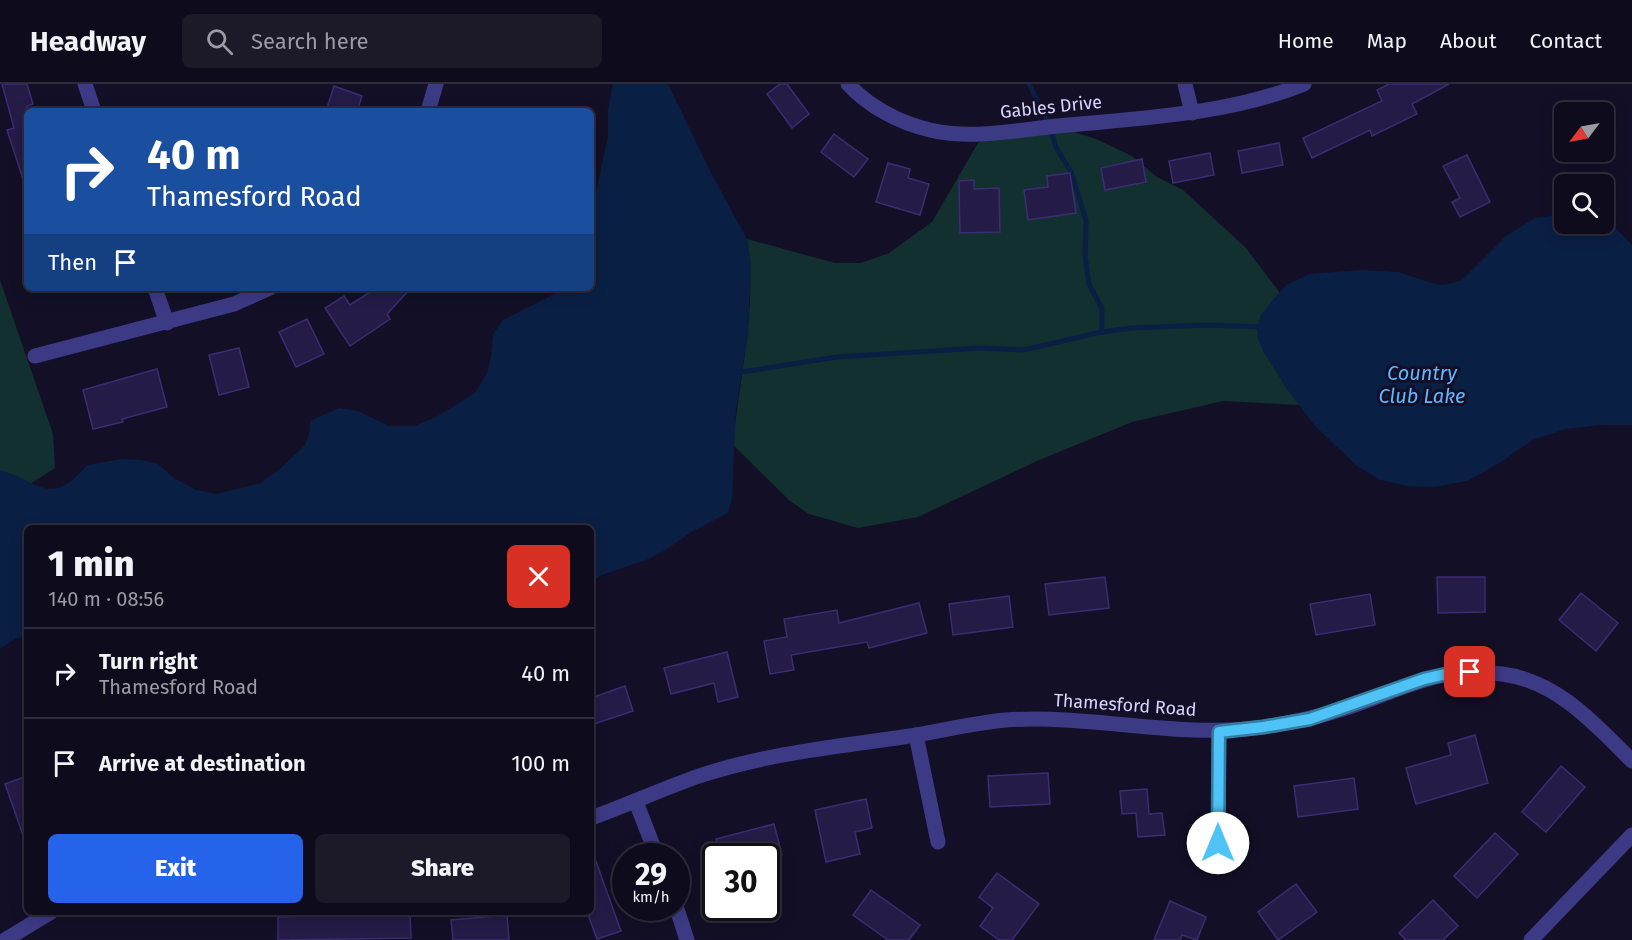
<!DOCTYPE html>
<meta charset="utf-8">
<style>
:root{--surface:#0e0b1c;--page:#1c1929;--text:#f1f3f6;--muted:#9b9ba3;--line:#2e2b3b;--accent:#2563eb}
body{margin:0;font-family:"Fira Sans",sans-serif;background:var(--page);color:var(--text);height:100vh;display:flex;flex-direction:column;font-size:22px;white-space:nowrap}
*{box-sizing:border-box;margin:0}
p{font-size:20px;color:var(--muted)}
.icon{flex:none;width:33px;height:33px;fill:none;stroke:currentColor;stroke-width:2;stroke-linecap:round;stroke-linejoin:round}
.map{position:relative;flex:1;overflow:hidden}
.details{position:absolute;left:24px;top:441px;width:570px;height:390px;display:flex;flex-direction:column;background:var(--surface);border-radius:9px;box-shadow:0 3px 15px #0003,0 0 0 2px var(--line)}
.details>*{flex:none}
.hud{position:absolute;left:24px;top:24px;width:570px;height:183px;border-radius:9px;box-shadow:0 3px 15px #0003,0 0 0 2px var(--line);background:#1a4fa0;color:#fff;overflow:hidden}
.needle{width:39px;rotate:238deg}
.fabs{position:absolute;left:1554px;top:18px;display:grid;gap:12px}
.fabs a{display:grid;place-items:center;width:60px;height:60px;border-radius:9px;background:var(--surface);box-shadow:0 3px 15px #0003,0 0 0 2px var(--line);font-size:30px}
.speed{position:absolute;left:612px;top:759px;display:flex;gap:12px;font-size:30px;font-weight:700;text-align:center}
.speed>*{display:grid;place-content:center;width:78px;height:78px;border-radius:50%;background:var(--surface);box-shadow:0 3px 15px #0003,0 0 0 2px var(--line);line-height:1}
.speed small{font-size:15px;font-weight:400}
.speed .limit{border:3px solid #111;border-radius:9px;background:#fff;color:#111}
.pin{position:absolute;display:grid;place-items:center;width:51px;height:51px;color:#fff;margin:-26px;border-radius:12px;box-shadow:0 3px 9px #0006}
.me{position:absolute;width:66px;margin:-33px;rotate:0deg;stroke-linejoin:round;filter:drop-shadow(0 0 4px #0008)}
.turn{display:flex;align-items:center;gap:21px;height:126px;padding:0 24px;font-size:27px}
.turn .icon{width:78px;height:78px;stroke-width:2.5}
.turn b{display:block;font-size:42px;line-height:51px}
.then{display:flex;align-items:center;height:57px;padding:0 24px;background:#0003;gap:12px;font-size:22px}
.round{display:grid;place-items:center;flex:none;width:63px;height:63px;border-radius:9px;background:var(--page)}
.headline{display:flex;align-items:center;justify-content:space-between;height:102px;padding:0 24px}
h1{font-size:36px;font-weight:800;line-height:45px}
.button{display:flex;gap:12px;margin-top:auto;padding:12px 24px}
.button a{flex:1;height:69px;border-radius:9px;background:var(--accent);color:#fff;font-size:24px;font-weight:800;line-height:69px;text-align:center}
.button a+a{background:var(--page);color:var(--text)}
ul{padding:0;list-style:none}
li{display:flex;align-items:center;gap:18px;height:90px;padding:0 24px;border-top:2px solid var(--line)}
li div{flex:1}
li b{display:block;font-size:22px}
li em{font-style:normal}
header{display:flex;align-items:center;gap:36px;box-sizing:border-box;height:84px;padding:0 30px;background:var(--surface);border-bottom:2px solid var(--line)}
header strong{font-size:28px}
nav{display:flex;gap:33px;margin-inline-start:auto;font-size:21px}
.search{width:420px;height:54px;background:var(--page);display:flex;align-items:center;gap:15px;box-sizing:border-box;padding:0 21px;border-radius:9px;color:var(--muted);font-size:22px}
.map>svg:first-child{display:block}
.green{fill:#12302f}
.water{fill:#0a1f44}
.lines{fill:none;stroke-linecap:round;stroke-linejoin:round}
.stream{stroke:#0a1f44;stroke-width:5}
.building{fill:#241b47;stroke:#3b2d73;stroke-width:1.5}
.street{stroke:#3d3a85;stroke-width:15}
.route-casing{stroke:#337fa1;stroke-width:15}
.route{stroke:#4fc3f7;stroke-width:10}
.labels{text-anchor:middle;stroke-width:6;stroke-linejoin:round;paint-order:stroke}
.street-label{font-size:18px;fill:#d9d4ff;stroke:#130f26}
.water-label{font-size:20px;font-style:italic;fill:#62b6ff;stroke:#130f26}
</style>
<header>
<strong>Headway</strong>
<div class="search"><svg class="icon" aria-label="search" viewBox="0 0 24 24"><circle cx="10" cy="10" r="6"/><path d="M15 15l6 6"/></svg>Search here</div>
<nav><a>Home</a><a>Map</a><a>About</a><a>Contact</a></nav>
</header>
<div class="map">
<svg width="1632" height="856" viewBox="0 0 1632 856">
<rect width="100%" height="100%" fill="#130f26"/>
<g class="green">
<path d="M 1049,40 L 1096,55 L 1132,72 L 1157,93 L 1183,106 L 1246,164 L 1280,209 L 1261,231 L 1263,267 L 1299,321 L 1223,317 L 1132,338 L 1037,377 L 918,433 L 858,444 L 809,430 L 790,417 L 733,361 C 739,293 758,224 747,155 L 835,179 L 861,179 L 889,169 L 932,138 L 978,59 L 1000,41 Z"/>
<polygon points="0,196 53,350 55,384 0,419"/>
</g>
<g class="water">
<path d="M 613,0 L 668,0 L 710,87 L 747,155 L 751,179 L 748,250 L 736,325 L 732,415 L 728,429 L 693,447 L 664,467 L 646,476 L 602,491 L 591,497 L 591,444 L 27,444 L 27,552 L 15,555 L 0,565 L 0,386 C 40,397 50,425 87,381 L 122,375 L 141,376 L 158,380 L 174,394 L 196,406 L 217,410 L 261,399 L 281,384 L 305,361 L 310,346 L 310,337 L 339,324 L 358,327 L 389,342 L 414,342 L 436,333 L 475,309 L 487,289 L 491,273 L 493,250 L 503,236 L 550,212 L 561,204 L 591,204 L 591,131 L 608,52 L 608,26 Z"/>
<polygon points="1564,130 1564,140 1604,140 1604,134 1607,135 1632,161 1632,341 1602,341 1566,345 1533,356 1501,378 1467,397 1435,403 1407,402 1381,396 1357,382 1315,342 1287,305 1263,267 1257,252 1257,243 1261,231 1272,217 1286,201 1310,190 1360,186 1398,188 1439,201 1450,200 1462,196 1506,152 1535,134"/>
</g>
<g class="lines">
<g class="stream">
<polyline points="1029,0 1049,40 1056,63 1071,88 1086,136 1085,173 1089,200 1102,225 1102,248"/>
<polyline points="735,288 742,288 837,273 980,264 1023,266 1102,248 1132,244 1208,241 1262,243"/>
</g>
</g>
<g class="building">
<polygon points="2,0 27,0 33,20 27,22 27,97 24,98 7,46 14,44"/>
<polygon points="780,0 787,0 809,30 792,44 767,10"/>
<polygon points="1389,0 1449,0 1412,20 1417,30 1372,52 1370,46 1312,74 1303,54 1382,17 1377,6"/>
<polygon points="334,2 362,12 357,27 326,27"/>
<polygon points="834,50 868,75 854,93 821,68"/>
<polygon points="1279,59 1283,81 1242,89 1238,67"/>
<polygon points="1210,69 1214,91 1173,99 1169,77"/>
<polygon points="1467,71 1490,118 1460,133 1452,118 1460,114 1443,82"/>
<polygon points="1142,75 1146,98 1105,106 1101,84"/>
<polygon points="888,79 910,85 908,94 929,100 920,131 876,118"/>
<polygon points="1070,89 1076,129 1028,136 1024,106 1048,103 1047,92"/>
<polygon points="974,96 974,105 999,104 1000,148 960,149 959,97"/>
<polygon points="376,204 411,204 387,230 390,235 350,262 325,224 344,212 350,221"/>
<polygon points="307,235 324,270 296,283 279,248"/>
<polygon points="239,264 249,303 219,311 209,271"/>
<polygon points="157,285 167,323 122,335 123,338 93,345 83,306"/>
<polygon points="1105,493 1109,524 1049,531 1045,500"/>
<polygon points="1437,493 1485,493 1485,528 1438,529"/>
<polygon points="1581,509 1618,539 1596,567 1559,536"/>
<polygon points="1370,510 1375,541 1316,551 1310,520"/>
<polygon points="1009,512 1013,543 953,551 949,520"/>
<polygon points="919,519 927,549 869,564 867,558 791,571 794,586 770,590 764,557 787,553 784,535 837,526 839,539"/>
<polygon points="727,568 738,613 718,618 714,599 671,610 664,584"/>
<polygon points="625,602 633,627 591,641 591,614"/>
<polygon points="1475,651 1488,699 1416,720 1406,684 1451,671 1448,659"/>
<polygon points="1561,682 1585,703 1546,748 1522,728"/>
<polygon points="1048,689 1050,720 990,723 988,692"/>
<polygon points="27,692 27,757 25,757 5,700"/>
<polygon points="1354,694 1358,725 1298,733 1294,702"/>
<polygon points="1147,705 1149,730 1162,729 1165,751 1138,753 1136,729 1122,730 1120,707"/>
<polygon points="866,715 872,744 855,748 860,770 826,778 815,726"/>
<polygon points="774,740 782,771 766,774 766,772 720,772 716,755"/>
<polygon points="1495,749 1518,770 1477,814 1454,792"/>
<polygon points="591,769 593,769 621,847 597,855 587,828 591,828"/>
<polygon points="997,789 1039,820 1012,856 999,856 980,842 993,824 979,813"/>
<polygon points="1296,800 1317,828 1278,856 1258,828"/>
<polygon points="871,806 920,841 909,856 888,856 853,831"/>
<polygon points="1433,816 1458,842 1443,856 1406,856 1399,849"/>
<polygon points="1170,817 1206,833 1197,856 1182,851 1180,856 1154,856"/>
<polygon points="410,828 411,854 278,856 278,833"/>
<polygon points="507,831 509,856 453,856 451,836"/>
</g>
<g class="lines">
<g class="street">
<polyline points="85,0 94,27"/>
<path d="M 848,0 C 869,23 900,39 930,46 C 972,56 1016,46 1058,42 C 1140,34 1227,31 1304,0"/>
<polyline points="1185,0 1192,29"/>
<polyline points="428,27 436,0"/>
<polyline points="155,204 167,239"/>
<polyline points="35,272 234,220 270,204"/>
<polyline points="916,651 938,758"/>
<polyline points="636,718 657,772"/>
<path d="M 591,734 C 627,721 662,705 699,692 C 765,670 834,663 903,653 C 937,648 972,639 1006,636 C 1092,630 1178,655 1264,643 C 1293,639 1321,632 1349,623 C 1406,604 1439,582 1502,590 C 1557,597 1595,640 1632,677"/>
<polyline points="1218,759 1219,648"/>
<polyline points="676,822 687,856"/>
<polyline points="5,856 51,828"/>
<polyline points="1531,856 1632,751"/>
</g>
</g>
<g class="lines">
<defs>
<polyline id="route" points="1218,759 1219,648 1263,643 1310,635 1424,595 1446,590 1470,588"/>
</defs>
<use href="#route" class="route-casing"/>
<use href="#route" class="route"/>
</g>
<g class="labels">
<g class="street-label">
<text transform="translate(1051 23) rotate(-6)" y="6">Gables Drive</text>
<text transform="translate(1125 621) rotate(4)" y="6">Thamesford Road</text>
</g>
<g class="water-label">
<text x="1422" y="296">Country<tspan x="1422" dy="23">Club Lake</tspan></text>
</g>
</g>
</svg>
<div class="fabs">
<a><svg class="needle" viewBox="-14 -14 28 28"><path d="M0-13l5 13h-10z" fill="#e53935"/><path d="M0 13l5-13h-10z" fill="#9b9ba3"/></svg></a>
<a><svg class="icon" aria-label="search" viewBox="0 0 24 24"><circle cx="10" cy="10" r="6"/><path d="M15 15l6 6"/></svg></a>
</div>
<div class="speed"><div>29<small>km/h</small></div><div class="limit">30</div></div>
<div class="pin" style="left:1470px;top:588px;background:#d93025"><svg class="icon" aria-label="arrive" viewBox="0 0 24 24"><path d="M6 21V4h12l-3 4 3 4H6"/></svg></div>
<svg class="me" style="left:1218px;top:759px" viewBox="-20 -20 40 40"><circle r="19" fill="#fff"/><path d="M0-13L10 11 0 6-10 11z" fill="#4fc3f7"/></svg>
<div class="hud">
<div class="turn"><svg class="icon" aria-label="right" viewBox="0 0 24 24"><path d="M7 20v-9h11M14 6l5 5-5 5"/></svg><div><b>40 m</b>Thamesford Road</div></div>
<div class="then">Then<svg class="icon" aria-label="arrive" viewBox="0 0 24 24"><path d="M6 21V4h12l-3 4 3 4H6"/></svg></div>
</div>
<section class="details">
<div class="headline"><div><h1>1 min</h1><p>140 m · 08:56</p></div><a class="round" style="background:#d93025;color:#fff"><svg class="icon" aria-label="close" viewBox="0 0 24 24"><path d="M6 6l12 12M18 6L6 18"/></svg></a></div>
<ul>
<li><svg class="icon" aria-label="right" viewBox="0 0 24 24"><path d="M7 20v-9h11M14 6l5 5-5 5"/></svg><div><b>Turn right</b><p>Thamesford Road</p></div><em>40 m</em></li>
<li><svg class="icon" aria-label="arrive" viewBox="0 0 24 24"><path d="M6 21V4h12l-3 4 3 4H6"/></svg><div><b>Arrive at destination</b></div><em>100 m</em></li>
</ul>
<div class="button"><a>Exit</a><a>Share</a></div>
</section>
</div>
